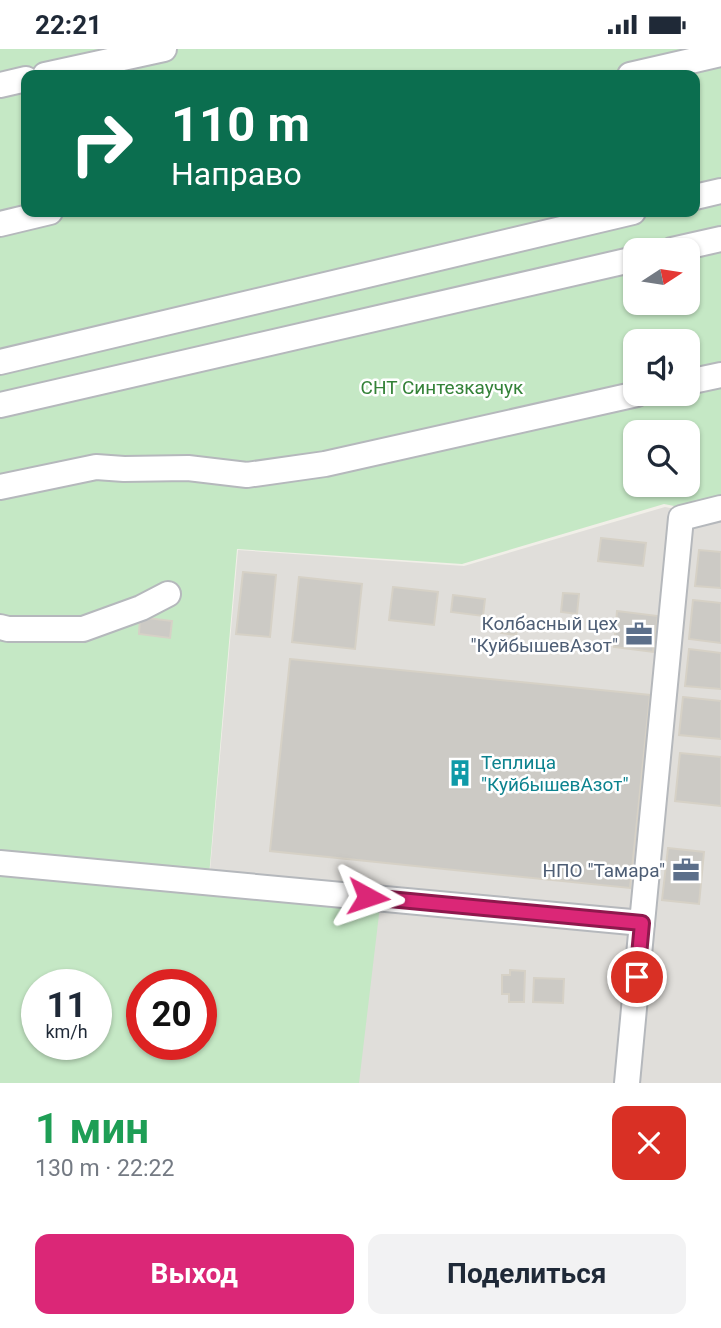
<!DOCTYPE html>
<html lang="ru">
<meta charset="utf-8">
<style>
:root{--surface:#fff;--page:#f2f2f3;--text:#1f2937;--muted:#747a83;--accent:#db2777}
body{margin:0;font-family:Roboto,sans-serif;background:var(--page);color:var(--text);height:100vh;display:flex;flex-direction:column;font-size:26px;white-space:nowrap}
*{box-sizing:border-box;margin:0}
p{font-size:23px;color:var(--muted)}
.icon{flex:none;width:38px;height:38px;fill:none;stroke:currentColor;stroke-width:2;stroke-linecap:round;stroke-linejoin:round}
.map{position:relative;height:1034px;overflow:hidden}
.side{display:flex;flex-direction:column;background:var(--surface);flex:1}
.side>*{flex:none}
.banner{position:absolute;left:21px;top:21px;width:679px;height:147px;border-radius:14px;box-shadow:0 2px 5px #0004;background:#0b6e4f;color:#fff;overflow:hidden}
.needle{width:46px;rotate:78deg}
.tools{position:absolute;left:623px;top:189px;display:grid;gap:14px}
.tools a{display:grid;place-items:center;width:77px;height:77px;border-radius:14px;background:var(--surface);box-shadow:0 2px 5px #0004;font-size:35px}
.speed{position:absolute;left:21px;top:920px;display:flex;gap:14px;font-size:35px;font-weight:700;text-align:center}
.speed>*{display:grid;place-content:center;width:91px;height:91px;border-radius:50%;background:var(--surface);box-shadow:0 2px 5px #0004;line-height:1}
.speed small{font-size:18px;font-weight:400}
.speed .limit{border:10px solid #d22;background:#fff;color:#111}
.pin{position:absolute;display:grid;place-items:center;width:60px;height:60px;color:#fff;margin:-30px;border:4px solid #fff;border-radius:50%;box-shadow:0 2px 7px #0007}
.me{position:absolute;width:77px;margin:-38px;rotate:95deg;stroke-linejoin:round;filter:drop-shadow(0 0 5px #0008)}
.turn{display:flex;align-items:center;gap:24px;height:147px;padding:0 35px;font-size:32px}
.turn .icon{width:91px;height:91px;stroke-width:2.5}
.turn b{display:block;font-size:49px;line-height:60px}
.round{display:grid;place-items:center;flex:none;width:74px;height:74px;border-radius:14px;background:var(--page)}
.headline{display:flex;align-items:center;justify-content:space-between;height:119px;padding:0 35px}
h1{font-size:42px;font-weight:700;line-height:52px;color:#1e9e55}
.action{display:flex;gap:14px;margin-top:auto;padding:14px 35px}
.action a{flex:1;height:80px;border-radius:14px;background:var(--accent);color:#fff;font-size:28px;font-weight:700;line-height:80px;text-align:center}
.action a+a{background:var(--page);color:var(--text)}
.status{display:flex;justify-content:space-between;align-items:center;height:49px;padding:0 35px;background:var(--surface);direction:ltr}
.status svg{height:19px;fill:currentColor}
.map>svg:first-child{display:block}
.industrial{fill:#e0deda}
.green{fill:#c5e8c5;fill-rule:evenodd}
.building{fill:#cccac5;stroke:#d6d1c6;stroke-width:2}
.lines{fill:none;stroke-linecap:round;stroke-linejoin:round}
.minor-casing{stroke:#b5b8bc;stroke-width:28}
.minor{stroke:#fff;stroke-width:24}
.route-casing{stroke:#8e194d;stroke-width:18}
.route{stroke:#db2777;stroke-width:12}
.labels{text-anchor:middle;stroke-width:5;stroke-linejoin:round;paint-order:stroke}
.park-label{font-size:19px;fill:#348238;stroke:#fff}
.service-label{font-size:19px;fill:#4e5e75;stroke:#fff;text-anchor:end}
.culture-label{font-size:19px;fill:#0d838f;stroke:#fff;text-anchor:start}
</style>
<div class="status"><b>22:21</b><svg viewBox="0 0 49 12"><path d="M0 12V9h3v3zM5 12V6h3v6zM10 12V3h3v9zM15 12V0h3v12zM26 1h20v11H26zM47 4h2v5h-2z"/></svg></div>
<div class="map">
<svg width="721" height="1034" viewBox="0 0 721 1034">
<rect width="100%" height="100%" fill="#f1efe8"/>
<polygon class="industrial" points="665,458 721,469 721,1034 191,1034 201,996 201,936 200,936 238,501 464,517"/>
<path class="green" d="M 0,0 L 721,0 L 721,466 L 664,455 L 462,515 L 237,500 L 208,839 L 380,857 L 359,1034 L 0,1034 ZM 26,26 L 695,26 L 695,163 L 26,163 ZM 635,201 L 688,201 L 688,254 L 635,254 ZM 635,292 L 688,292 L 688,345 L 635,345 ZM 635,383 L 688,383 L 688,436 L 635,436 ZM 37,936 L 96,936 L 96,996 L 37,996 ZM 142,936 L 201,936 L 201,996 L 142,996 Z"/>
<g class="building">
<polygon points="601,489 646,494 643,517 598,512"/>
<polygon points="699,501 721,503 721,539 695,537"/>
<polygon points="243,523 276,526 270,588 236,585"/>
<polygon points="299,528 362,535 355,600 292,593"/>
<polygon points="393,538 438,543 434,576 389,571"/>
<polygon points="563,544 579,545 577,565 561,563"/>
<polygon points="453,546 485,550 483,567 451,563"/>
<polygon points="693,551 721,554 721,594 689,590"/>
<polygon points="617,562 658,567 653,603 614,598"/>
<polygon points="140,568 172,572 170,589 139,585"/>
<polygon points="503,571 518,573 516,586 501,584"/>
<polygon points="689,600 721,604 721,640 685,637"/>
<polygon points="290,610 650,646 630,839 270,802"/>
<polygon points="683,648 721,652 721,690 679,686"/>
<polygon points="680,704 721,708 721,757 675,752"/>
<polygon points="668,799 704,803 699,855 662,851"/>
<polygon points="510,921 525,922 524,953 509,953 509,945 502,945 502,926 510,926"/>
<polygon points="534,929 564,930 563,954 533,953"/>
</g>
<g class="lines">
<defs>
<g id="minor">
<polyline points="45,26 164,0"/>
<polyline points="630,26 721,5"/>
<polyline points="0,36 26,30"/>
<polyline points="695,148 721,142"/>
<polyline points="0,175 50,163"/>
<polyline points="672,201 721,190"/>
<polyline points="0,313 633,163"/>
<polyline points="688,333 721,326"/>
<polyline points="0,356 635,210"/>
<polyline points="0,438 96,418 124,420 188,419 247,426 325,415 637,345"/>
<polyline points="0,578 8,580 83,580 141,559 168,545"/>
<polyline points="0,814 642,874 681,469 721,459"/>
<polyline points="627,1034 642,874"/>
</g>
</defs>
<use href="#minor" class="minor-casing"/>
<use href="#minor" class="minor"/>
</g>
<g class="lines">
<defs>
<polyline id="route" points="368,848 642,874 637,928"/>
</defs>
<use href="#route" class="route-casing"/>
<use href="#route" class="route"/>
</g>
<defs>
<symbol id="office-bare" viewBox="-9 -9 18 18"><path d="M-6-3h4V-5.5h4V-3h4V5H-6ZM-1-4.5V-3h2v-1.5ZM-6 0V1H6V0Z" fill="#5c6f8a" stroke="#fff" stroke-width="2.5" paint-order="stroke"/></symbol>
<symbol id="building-bare" viewBox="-9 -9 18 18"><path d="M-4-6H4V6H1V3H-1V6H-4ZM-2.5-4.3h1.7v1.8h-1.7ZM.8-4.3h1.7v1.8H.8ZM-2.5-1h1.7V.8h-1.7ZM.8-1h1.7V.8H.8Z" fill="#0f9aa8" stroke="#fff" stroke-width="2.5" paint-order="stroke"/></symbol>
</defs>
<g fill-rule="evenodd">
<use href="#office-bare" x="620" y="566" width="38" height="38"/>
<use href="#building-bare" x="441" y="705" width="38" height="38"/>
<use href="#office-bare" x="667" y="802" width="38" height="38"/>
</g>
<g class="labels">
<g class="park-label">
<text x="442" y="345">СНТ Синтезкаучук</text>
</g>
<g class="service-label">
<text x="618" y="581">Колбасный цех<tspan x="618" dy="22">"КуйбышевАзот"</tspan></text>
<text x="665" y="828">НПО "Тамара"</text>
</g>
<g class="culture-label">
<text x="481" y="720">Теплица<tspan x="481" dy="22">"КуйбышевАзот"</tspan></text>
</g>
</g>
</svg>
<div class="tools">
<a><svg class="needle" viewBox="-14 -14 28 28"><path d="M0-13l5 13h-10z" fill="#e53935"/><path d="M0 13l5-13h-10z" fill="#747a83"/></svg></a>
<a><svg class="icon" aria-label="sound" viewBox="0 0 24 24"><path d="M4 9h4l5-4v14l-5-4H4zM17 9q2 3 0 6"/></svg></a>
<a><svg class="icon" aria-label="search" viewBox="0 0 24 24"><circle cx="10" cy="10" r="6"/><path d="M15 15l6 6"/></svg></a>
</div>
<div class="speed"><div>11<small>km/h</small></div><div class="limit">20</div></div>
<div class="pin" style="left:637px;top:928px;background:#d93025"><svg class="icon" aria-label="arrive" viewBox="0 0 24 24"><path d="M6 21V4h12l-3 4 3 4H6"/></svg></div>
<svg class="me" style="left:368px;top:848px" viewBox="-20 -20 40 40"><path d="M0-17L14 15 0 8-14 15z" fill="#db2777" stroke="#fff" stroke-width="4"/></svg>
<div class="banner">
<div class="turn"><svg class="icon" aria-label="right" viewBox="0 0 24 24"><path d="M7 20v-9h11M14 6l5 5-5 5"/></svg><div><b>110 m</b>Направо</div></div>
</div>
</div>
<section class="side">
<div class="headline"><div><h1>1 мин</h1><p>130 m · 22:22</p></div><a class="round" style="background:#d93025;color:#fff"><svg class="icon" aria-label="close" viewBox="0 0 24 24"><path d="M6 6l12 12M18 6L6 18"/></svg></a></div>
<div class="action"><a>Выход</a><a>Поделиться</a></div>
</section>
